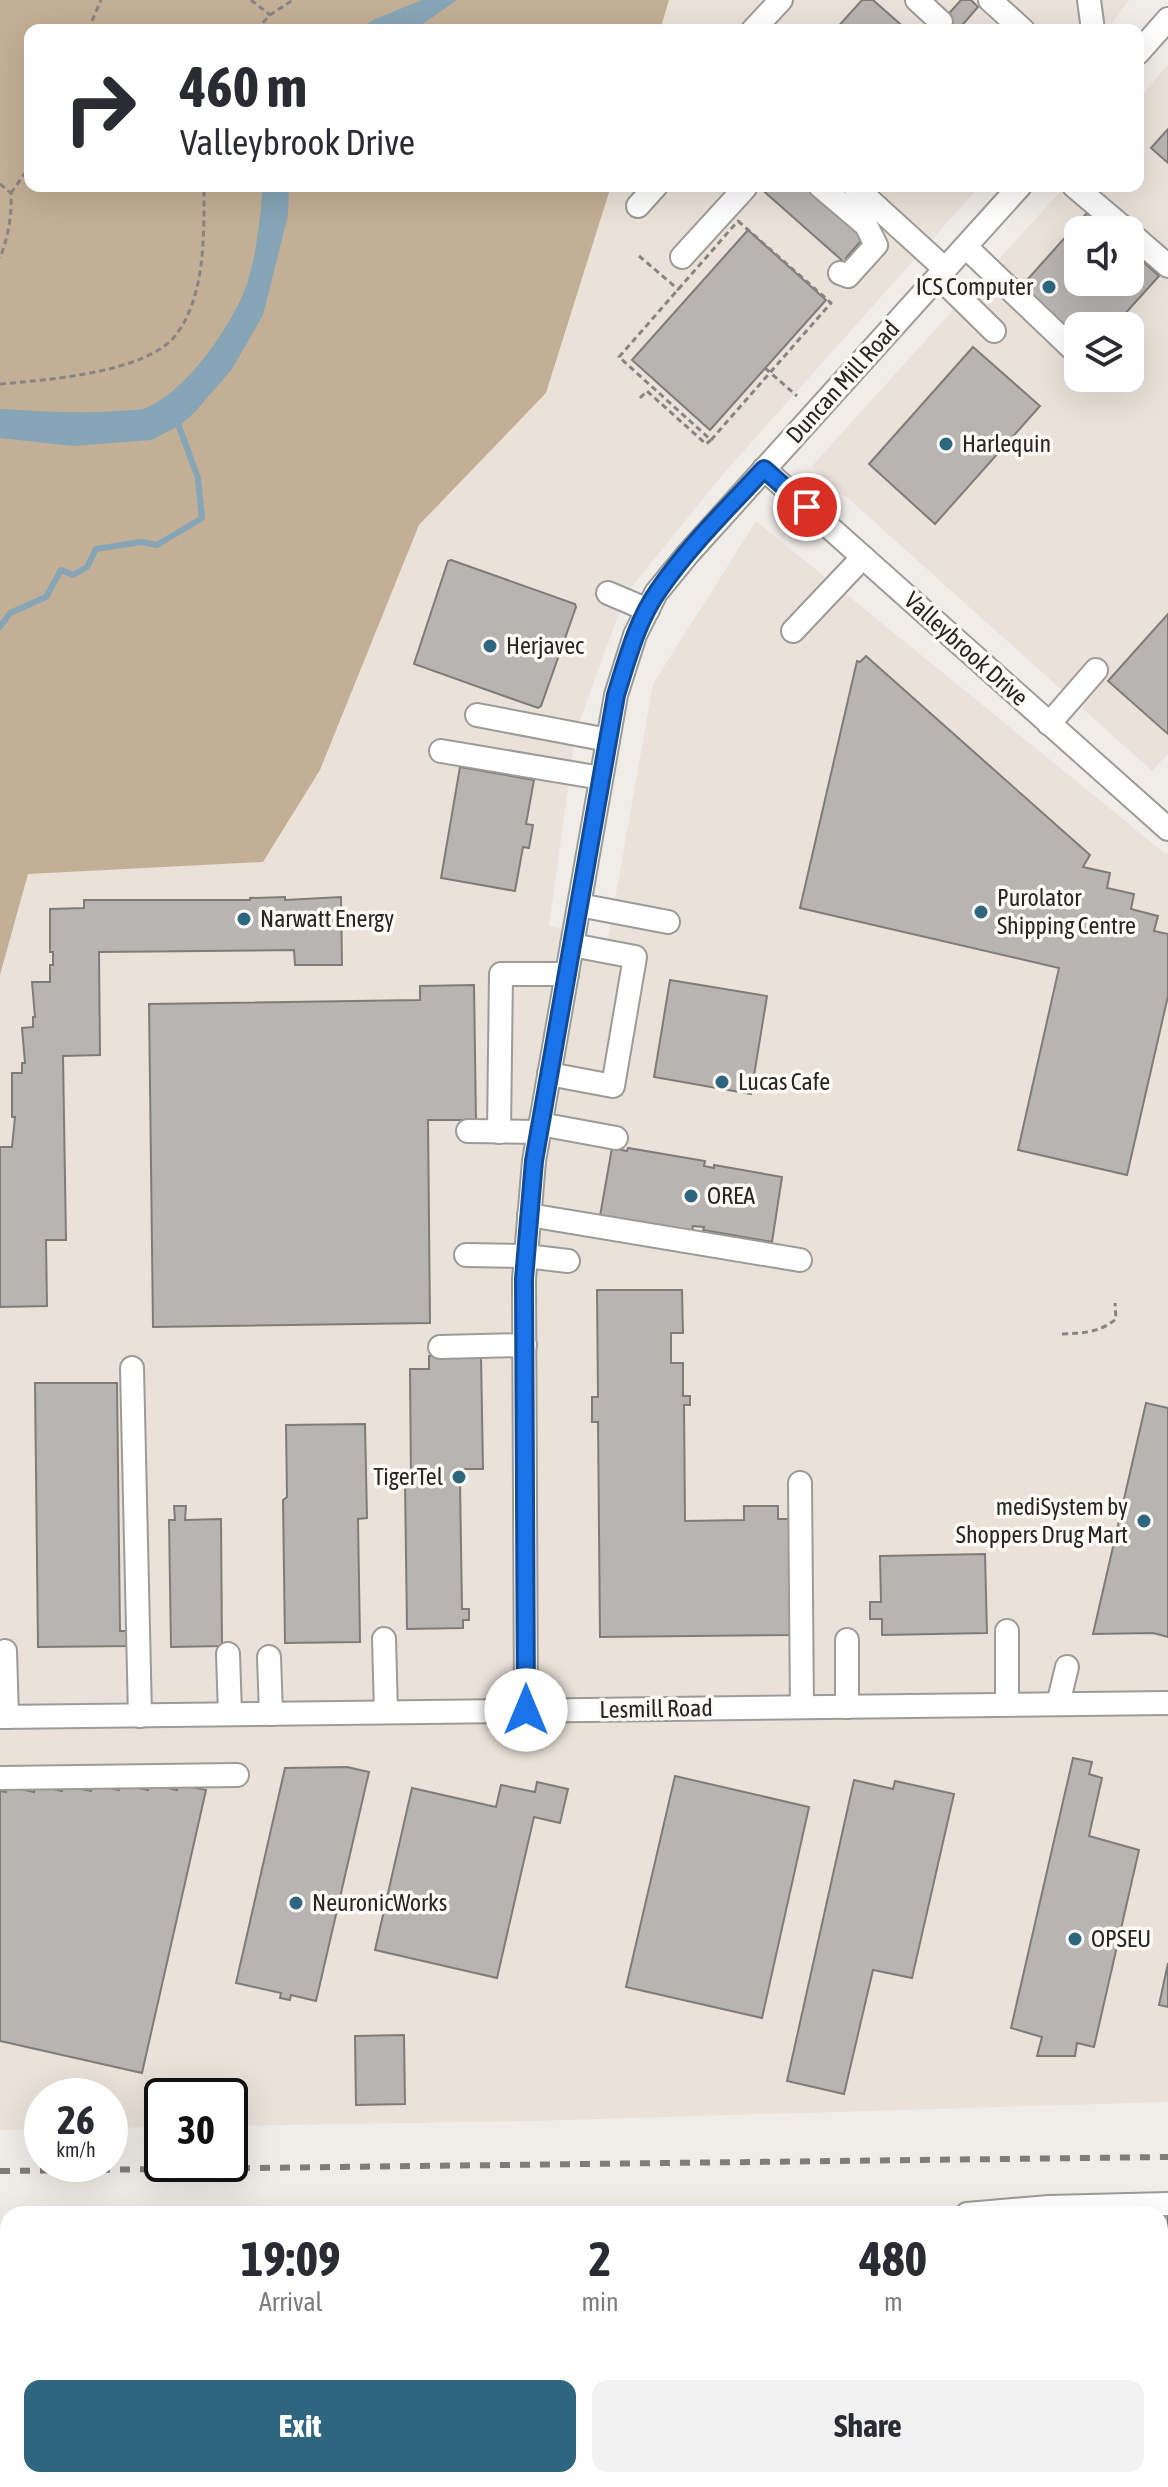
<!DOCTYPE html>
<style>
:root{--surface:#fff;--page:#f2f2f3;--text:#2b2b33;--muted:#7c7c81;--accent:#2e6680}
body{margin:0;font-family:"Asap Condensed",sans-serif;background:var(--page);color:var(--text);height:100vh;display:flex;flex-direction:column;font-size:30px;white-space:nowrap}
*{box-sizing:border-box;margin:0}
p{font-size:26px;color:var(--muted)}
.icon{flex:none;width:44px;height:44px;fill:none;stroke:currentColor;stroke-width:2;stroke-linecap:round;stroke-linejoin:round}
.map{position:relative;flex:1;overflow:hidden}
.side{position:absolute;left:0px;top:2206px;width:1168px;height:282px;display:flex;flex-direction:column;background:var(--surface);border-radius:24px 24px 0 0;box-shadow:0 8px 32px #0002}
.side>*{flex:none}
.banner{position:absolute;left:24px;top:24px;width:1120px;height:168px;border-radius:16px;box-shadow:0 8px 32px #0002;background:#fff;color:var(--text);overflow:hidden}
.fabs{position:absolute;left:1064px;top:216px;display:grid;gap:16px}
.fabs a{display:grid;place-items:center;width:80px;height:80px;border-radius:16px;background:var(--surface);box-shadow:0 8px 32px #0002;font-size:40px}
.speed{position:absolute;left:24px;top:2078px;display:flex;gap:16px;font-size:40px;font-weight:700;text-align:center}
.speed>*{display:grid;place-content:center;width:104px;height:104px;border-radius:50%;background:var(--surface);box-shadow:0 8px 32px #0002;line-height:1}
.speed small{font-size:20px;font-weight:400}
.speed .limit{border:4px solid #111;border-radius:12px;background:#fff;color:#111}
.pin{position:absolute;display:grid;place-items:center;width:68px;height:68px;color:#fff;margin:-34px;border:4px solid #fff;border-radius:50%;box-shadow:0 2px 8px #0007}
.me{position:absolute;width:88px;margin:-44px;rotate:0deg;stroke-linejoin:round;filter:drop-shadow(0 0 6px #0008)}
.turn{display:flex;align-items:center;gap:28px;height:168px;padding:0 24px;font-size:36px}
.turn .icon{width:104px;height:104px;stroke-width:2.5}
.turn b{display:block;font-size:56px;line-height:68px}
.eta{display:flex;justify-content:space-evenly;align-items:center;height:136px;text-align:center}
.eta b{font-size:48px;font-weight:700;line-height:56px}
.button{display:flex;gap:16px;margin-top:auto;padding:16px 24px}
.button a{flex:1;height:92px;border-radius:16px;background:var(--accent);color:#fff;font-size:32px;font-weight:700;line-height:92px;text-align:center}
.button a+a{background:var(--page);color:var(--text)}
.map>svg:first-child{display:block}
.built{fill:#eae2d8;fill-rule:evenodd}
.forest{fill:#c3af95}
.water{fill:#86a5b6}
.lines{fill:none;stroke-linecap:round;stroke-linejoin:round}
.stream{stroke:#86a5b6;stroke-width:6}
.building{fill:#b7b4b1;stroke:#7f7c78;stroke-width:2}
.minor-casing{stroke:#9d9b97;stroke-width:26}
.major-casing{stroke:#9d9b97;stroke-width:32}
.path{stroke:#878583;stroke-width:3;stroke-dasharray:6 4;stroke-linecap:butt}
.minor{stroke:#fff;stroke-width:22}
.major{stroke:#fff;stroke-width:28}
.rail{stroke:#7f7d7b;stroke-width:6;stroke-dasharray:10 10;stroke-linecap:butt}
.route-casing{stroke:#114b97;stroke-width:20}
.route{stroke:#1a73e8;stroke-width:14}
.poi-dot{fill:#2e6680;stroke:#fdfaf6;stroke-width:3}
.labels{text-anchor:middle;stroke-width:7;stroke-linejoin:round;paint-order:stroke}
.poi-label{font-size:24px;fill:#272625;stroke:#fdfaf6;text-anchor:start}
.street-label{font-size:24px;fill:#272625;stroke:#fdfaf6}
</style>
<div class="map">
<svg width="1168" height="2487" viewBox="0 0 1168 2487">
<rect width="100%" height="100%" fill="#f0ede9"/>
<g class="built">
<polygon points="669,0 1129,0 1107,30 660,30"/>
<path d="M 1168,64 L 1168,754 L 1152,771 L 812,466 L 1065,186 L 1138,186 L 1138,100 ZM 1078,230 L 1130,230 L 1130,282 L 1078,282 ZM 1078,326 L 1130,326 L 1130,378 L 1078,378 Z"/>
<polygon points="611,186 980,186 724,473 626,594 576,731 549,926 608,939 653,684 756,521 1166,854 1168,852 1168,2102 534,2121 230,2126 230,2096 162,2096 162,2127 110,2128 110,2096 42,2096 42,2129 0,2130 0,975 28,873 263,862 320,770 419,525 546,393"/>
<polygon points="894,2206 1168,2208 1168,2487 715,2487 695,2480 1160,2480 1160,2214 634,2214"/>
</g>
<polygon class="forest" points="0,0 669,0 660,30 30,30 30,186 611,186 546,393 419,525 320,770 263,862 28,874 0,975"/>
<g class="water">
<polygon points="422,0 457,0 414,30 357,30 375,19"/>
<path d="M 263,186 L 289,186 L 288,215 L 263,315 L 232,369 L 195,412 L 179,426 L 151,440 L 73,446 L 0,438 L 0,409 C 39,411 77,414 116,411 C 125,410 137,411 146,408 C 185,392 227,332 243,294 C 256,264 260,219 263,186 Z"/>
</g>
<g class="lines">
<polyline class="stream" points="0,627 10,613 46,597 61,570 73,575 87,567 96,549 141,542 157,545 202,518 198,478 177,421"/>
</g>
<g class="building">
<polygon points="862,0 873,0 907,30 835,30"/>
<polygon points="961,0 971,0 978,7 958,30 934,30"/>
<polygon points="1168,129 1168,163 1151,148"/>
<polygon points="758,186 812,186 866,235 846,258 849,261 846,264"/>
<polygon points="1087,213 1107,230 1078,230 1078,282 1130,282 1130,250 1159,276 1114,326 1078,326 1078,344 1018,290"/>
<polygon points="748,230 826,300 710,430 632,360"/>
<polygon points="973,347 1040,406 935,524 869,464"/>
<polygon points="451,560 575,604 576,607 541,706 538,708 414,664 448,561"/>
<polygon points="1168,614 1168,734 1108,681"/>
<polygon points="866,656 1090,855 1083,867 1110,873 1107,888 1134,894 1131,909 1158,916 1154,931 1168,934 1168,996 1127,1175 1018,1150 1059,968 800,908 857,661 860,662"/>
<polygon points="460,767 534,780 526,824 533,825 529,848 523,847 515,891 441,878"/>
<polygon points="285,897 285,900 341,897 342,965 295,965 294,950 99,952 100,1055 63,1056 66,1240 46,1240 47,1306 0,1307 0,1147 12,1147 15,1117 12,1117 12,1073 22,1073 22,1063 25,1063 22,1028 33,1027 33,1017 35,1017 32,982 50,982 50,965 53,965 53,952 50,952 50,909 84,908 84,900 250,900 250,898"/>
<polygon points="670,980 767,996 751,1094 654,1077"/>
<polygon points="474,985 476,1120 428,1120 430,1323 153,1327 149,1004 420,1000 420,986"/>
<polygon points="612,1148 627,1151 628,1148 705,1161 704,1166 714,1168 714,1165 782,1177 772,1242 703,1230 704,1227 693,1226 692,1232 600,1216"/>
<polygon points="597,1290 682,1290 683,1333 671,1333 671,1363 683,1363 683,1396 690,1396 690,1405 684,1405 685,1521 744,1520 744,1506 778,1506 778,1519 792,1519 793,1635 600,1637 598,1422 592,1422 592,1397 598,1397"/>
<polygon points="481,1355 483,1469 465,1469 465,1482 460,1482 462,1609 469,1609 469,1620 463,1620 463,1628 407,1629 405,1482 411,1482 410,1369 429,1369 429,1356"/>
<polygon points="35,1383 117,1383 120,1631 133,1631 133,1646 38,1647"/>
<polygon points="1146,1403 1168,1408 1168,1637 1153,1633 1093,1634"/>
<polygon points="365,1424 367,1518 358,1519 360,1642 285,1643 283,1500 287,1497 286,1425"/>
<polygon points="174,1506 186,1506 185,1520 221,1519 222,1646 171,1647 169,1520 175,1520"/>
<polygon points="985,1554 987,1633 882,1635 882,1619 870,1619 870,1602 881,1602 880,1556"/>
<polygon points="1073,1758 1092,1762 1089,1774 1102,1778 1089,1836 1139,1850 1094,2047 1077,2043 1075,2056 1037,2056 1042,2037 1011,2028"/>
<polygon points="347,1767 369,1772 316,2001 291,1995 290,2000 280,1998 281,1993 236,1983 285,1768"/>
<polygon points="675,1776 809,1807 762,2018 626,1987"/>
<polygon points="854,1780 893,1789 895,1781 954,1794 912,1978 873,1970 844,2094 787,2081"/>
<polygon points="537,1782 568,1789 560,1823 534,1817 497,1978 375,1950 412,1788 496,1807 501,1785 535,1792"/>
<polygon points="93,1784 119,1790 121,1784 148,1790 150,1784 177,1790 178,1784 206,1790 142,2073 0,2041 0,1791 6,1792 7,1786 34,1792 36,1785 62,1791 64,1785 91,1791"/>
<polygon points="1168,1963 1168,2007 1159,2005"/>
<polygon points="404,2035 405,2104 356,2105 355,2036"/>
<polygon points="1168,2216 1168,2308 1160,2306 1160,2217"/>
<polygon points="1160,2478 1168,2480 1168,2487 1100,2487 1102,2480"/>
<polygon points="115,2480 135,2480 134,2485 141,2487 112,2487"/>
<polygon points="185,2480 285,2480 284,2485 289,2487 195,2487 196,2484"/>
<polygon points="916,2480 1048,2480 1047,2487 919,2487 914,2486"/>
</g>
<g class="lines">
<defs>
<g id="minor">
<polyline points="917,0 941,22"/>
<polyline points="990,0 1023,30"/>
<polyline points="1089,0 1093,30"/>
<polyline points="753,30 781,0"/>
<polyline points="1138,53 1168,19"/>
<polyline points="820,186 866,225 876,245 848,276 840,273"/>
<polyline points="854,186 945,269"/>
<polyline points="1074,186 1126,230"/>
<polyline points="638,206 656,186"/>
<polyline points="1130,233 1168,266"/>
<polyline points="966,247 1078,354"/>
<polyline points="682,257 745,188"/>
<polyline points="939,277 994,331"/>
<polyline points="764,469 1168,829"/>
<polyline points="608,593 648,610"/>
<polyline points="793,631 863,557"/>
<polyline points="477,715 608,740"/>
<polyline points="1049,724 1096,670"/>
<polyline points="441,751 601,778"/>
<polyline points="579,905 668,922"/>
<polyline points="549,1074 613,1086 635,957 572,945"/>
<polyline points="540,1124 616,1138"/>
<polyline points="468,1131 539,1132"/>
<polyline points="499,1132 501,974 567,974"/>
<polyline points="529,1215 800,1260"/>
<polyline points="466,1255 526,1256 568,1261"/>
<polyline points="440,1347 525,1345"/>
<polyline points="132,1368 140,1716"/>
<polyline points="800,1483 802,1707"/>
<polyline points="384,1639 386,1712"/>
<polyline points="5,1651 7,1717"/>
<polyline points="228,1654 230,1714"/>
<polyline points="269,1657 271,1714"/>
<polyline points="1007,1704 1007,1631"/>
<polyline points="1058,1704 1067,1667"/>
<polyline points="847,1707 847,1640"/>
<polyline points="526,1710 524,1279 534,1161 616,695 635,635 656,593 687,555 1020,186"/>
<polyline points="0,1717 1168,1703"/>
<polyline points="0,1778 237,1775"/>
<polyline points="967,2214 1049,2207 1168,2204"/>
<polyline points="24,2487 25,2480"/>
<polyline points="870,2487 870,2480"/>
</g>
<g id="major">
<polyline points="0,2262 8,2266"/>
<polyline points="0,2306 8,2309"/>
<polyline points="513,2480 532,2487"/>
<polyline points="592,2480 612,2487"/>
</g>
</defs>
<use href="#minor" class="minor-casing"/>
<use href="#major" class="major-casing"/>
<g class="path">
<polyline points="251,0 270,15"/>
<polyline points="88,30 101,0"/>
<polyline points="256,30 270,15 293,0"/>
<path d="M 0,184 L 11,193 C 12,216 8,237 0,258"/>
<polyline points="11,193 30,166"/>
<polygon points="738,221 831,303 711,440 619,357"/>
<polyline points="639,256 679,290"/>
<polyline points="765,368 797,396"/>
<path d="M 0,384 C 46,380 145,373 175,336 C 206,297 204,233 204,186"/>
<polyline points="640,398 647,391 706,444 711,440"/>
<path d="M 1062,1334 C 1083,1333 1099,1333 1116,1319 L 1115,1303"/>
</g>
<use href="#minor" class="minor"/>
<use href="#major" class="major"/>
<polyline class="rail" points="0,2171 1168,2157"/>
</g>
<g class="lines">
<defs>
<path id="route" d="M 526,1710 L 524,1279 L 534,1161 L 616,695 C 627,660 637,621 658,591 C 688,547 728,508 764,469 L 807,507"/>
</defs>
<use href="#route" class="route-casing"/>
<use href="#route" class="route"/>
</g>
<g class="poi-dot">
<circle cx="1049" cy="287" r="8"/>
<circle cx="946" cy="444" r="8"/>
<circle cx="490" cy="646" r="8"/>
<circle cx="981" cy="912" r="8"/>
<circle cx="244" cy="919" r="8"/>
<circle cx="722" cy="1082" r="8"/>
<circle cx="691" cy="1196" r="8"/>
<circle cx="459" cy="1477" r="8"/>
<circle cx="1144" cy="1521" r="8"/>
<circle cx="296" cy="1903" r="8"/>
<circle cx="1075" cy="1939" r="8"/>
</g>
<g class="labels">
<g class="poi-label">
<text x="1033" y="295" text-anchor="end">ICS Computer</text>
<text x="962" y="452">Harlequin</text>
<text x="506" y="654">Herjavec</text>
<text x="997" y="906">Purolator<tspan x="997" dy="28">Shipping Centre</tspan></text>
<text x="260" y="927">Narwatt Energy</text>
<text x="738" y="1090">Lucas Cafe</text>
<text x="707" y="1204">OREA</text>
<text x="443" y="1485" text-anchor="end">TigerTel</text>
<text x="1128" y="1515" text-anchor="end">mediSystem by<tspan x="1128" dy="28">Shoppers Drug Mart</tspan></text>
<text x="312" y="1911">NeuronicWorks</text>
<text x="1091" y="1947">OPSEU</text>
</g>
<g class="street-label">
<text transform="translate(843 382) rotate(-48)" y="8">Duncan Mill Road</text>
<text transform="translate(966 649) rotate(42)" y="8">Valleybrook Drive</text>
<text transform="translate(656 1709) rotate(-1)" y="8">Lesmill Road</text>
</g>
</g>
</svg>
<div class="fabs">
<a><svg class="icon" aria-label="sound" viewBox="0 0 24 24"><path d="M4 9h4l5-4v14l-5-4H4zM17 9q2 3 0 6"/></svg></a>
<a><svg class="icon" aria-label="layers" viewBox="0 0 24 24"><path d="M12 4l9 5-9 5-9-5zM3 14l9 5 9-5"/></svg></a>
</div>
<div class="speed"><div>26<small>km/h</small></div><div class="limit">30</div></div>
<div class="pin" style="left:807px;top:507px;background:#d93025"><svg class="icon" aria-label="arrive" viewBox="0 0 24 24"><path d="M6 21V4h12l-3 4 3 4H6"/></svg></div>
<svg class="me" style="left:526px;top:1710px" viewBox="-20 -20 40 40"><circle r="19" fill="#fff"/><path d="M0-13L10 11 0 6-10 11z" fill="#1a73e8"/></svg>
<div class="banner">
<div class="turn"><svg class="icon" aria-label="right" viewBox="0 0 24 24"><path d="M7 20v-9h11M14 6l5 5-5 5"/></svg><div><b>460 m</b>Valleybrook Drive</div></div>
</div>
<section class="side">
<div class="eta">
<div><b>19:09</b><p>Arrival</p></div>
<div><b>2</b><p>min</p></div>
<div><b>480</b><p>m</p></div>
</div>
<div class="button"><a>Exit</a><a>Share</a></div>
</section>
</div>
